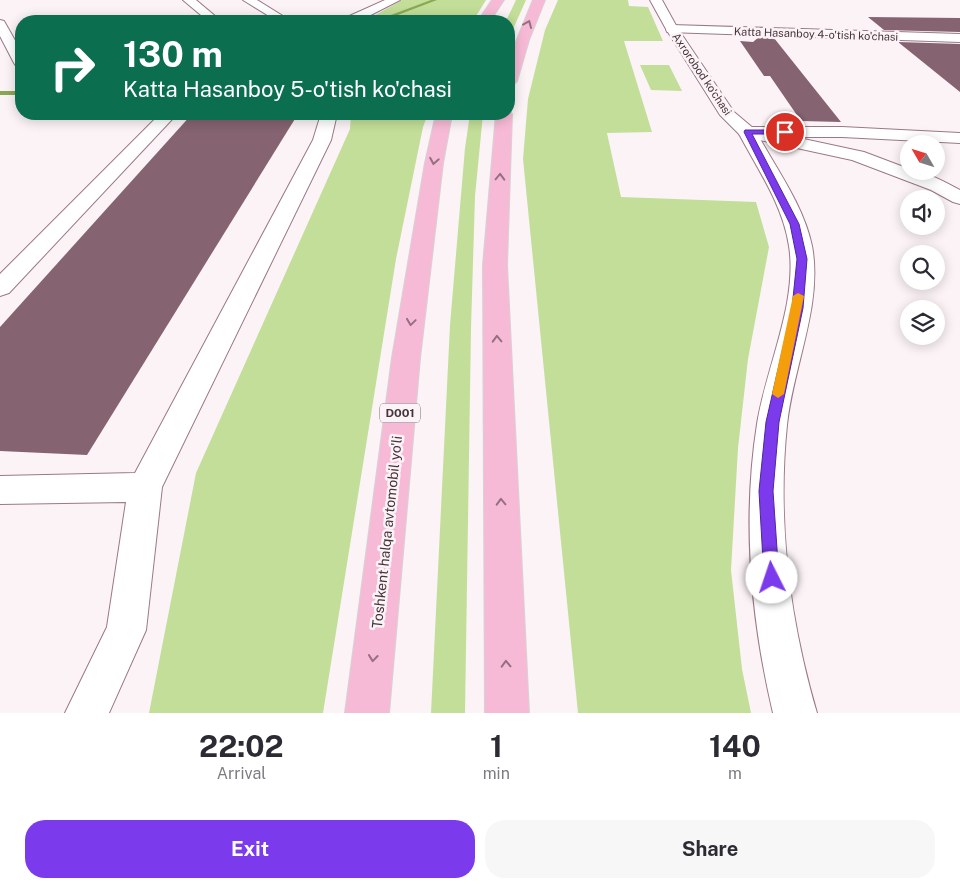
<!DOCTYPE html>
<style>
:root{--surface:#fff;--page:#f7f7f7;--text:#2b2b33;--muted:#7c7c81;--accent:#7c3aed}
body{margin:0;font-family:"Public Sans",sans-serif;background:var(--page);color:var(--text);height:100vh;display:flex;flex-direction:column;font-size:19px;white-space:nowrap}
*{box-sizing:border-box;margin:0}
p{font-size:16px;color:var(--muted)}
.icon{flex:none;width:28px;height:28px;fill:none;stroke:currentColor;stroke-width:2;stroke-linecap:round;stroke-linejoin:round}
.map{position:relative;height:713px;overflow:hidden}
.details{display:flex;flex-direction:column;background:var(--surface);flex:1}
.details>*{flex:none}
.hud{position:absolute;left:15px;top:15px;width:500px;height:105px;border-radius:20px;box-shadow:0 2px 12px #0003;background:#0b6e4f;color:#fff;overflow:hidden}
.needle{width:32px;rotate:309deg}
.controls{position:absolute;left:900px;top:135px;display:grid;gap:10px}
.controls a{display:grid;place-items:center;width:45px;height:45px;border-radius:50%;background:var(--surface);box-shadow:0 2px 12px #0003;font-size:25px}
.pin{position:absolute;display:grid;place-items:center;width:42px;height:42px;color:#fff;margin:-21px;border:2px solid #fff;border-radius:50%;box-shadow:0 1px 5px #0007}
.me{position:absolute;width:55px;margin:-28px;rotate:356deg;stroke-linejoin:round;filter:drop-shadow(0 0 4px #0008)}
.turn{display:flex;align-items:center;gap:18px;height:105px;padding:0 25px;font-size:22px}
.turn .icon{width:65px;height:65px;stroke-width:2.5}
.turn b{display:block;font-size:35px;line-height:42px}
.eta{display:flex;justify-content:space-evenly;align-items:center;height:85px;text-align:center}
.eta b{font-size:30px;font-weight:700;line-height:35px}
.button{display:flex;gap:10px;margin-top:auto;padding:10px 25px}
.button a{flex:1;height:58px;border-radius:20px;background:var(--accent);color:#fff;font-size:20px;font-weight:700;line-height:58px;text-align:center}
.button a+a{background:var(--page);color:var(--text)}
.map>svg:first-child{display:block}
.green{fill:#c3de98}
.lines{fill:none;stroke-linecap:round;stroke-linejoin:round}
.stream{fill:#8aa854;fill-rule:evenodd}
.building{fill:#856371}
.minor-casing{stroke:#9b7887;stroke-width:2}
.tertiary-casing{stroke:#9b7887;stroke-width:2}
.trunk-casing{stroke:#d6d2d4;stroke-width:2}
.minor{fill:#fff;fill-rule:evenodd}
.tertiary{fill:#fff;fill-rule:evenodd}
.trunk{fill:#f7bad6;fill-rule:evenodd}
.oneway{stroke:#957081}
.route{fill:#7c3aed;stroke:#51269a}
.slow{fill:#f59e0b}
.labels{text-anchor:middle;stroke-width:5;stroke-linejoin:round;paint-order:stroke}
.far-street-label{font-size:11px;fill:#44343b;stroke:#fcf3f7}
.shield{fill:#fcf3f7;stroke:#7b6d73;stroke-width:1}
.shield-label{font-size:12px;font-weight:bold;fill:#44343b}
.street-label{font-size:14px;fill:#44343b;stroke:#fcf3f7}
</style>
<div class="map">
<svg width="960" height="713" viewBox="0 0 960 713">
<rect width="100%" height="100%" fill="#fcf3f7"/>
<g class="green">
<polygon points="402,0 486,0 473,21 365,21"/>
<polygon points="516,0 526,0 509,38 509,21 506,21"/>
<polygon points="558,0 628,0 629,6 648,7 663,41 624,41 652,132 607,133 621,197 756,202 769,247 748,359 738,448 731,570 742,669 751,713 578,713 523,159 528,99 545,30"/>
<polygon points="640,65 669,65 682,91 651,90"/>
<polygon points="351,114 428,114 423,127 396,259 323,713 149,713 196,473 350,129"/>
<polygon points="470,114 483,114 475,196 471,328 465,713 431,713 450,325 465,148"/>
</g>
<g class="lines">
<g class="stream">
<polygon points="431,0 437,0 382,21 375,21"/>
<rect x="0" y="91" width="21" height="4"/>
</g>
</g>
<g class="building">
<polygon points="868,17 960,18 960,32 884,30"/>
<polygon points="759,37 774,38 841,122 801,121 770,76 764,76 740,41 753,42"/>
<polygon points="898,42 960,44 960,92"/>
<polygon points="192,114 298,114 87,455 0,451 0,327"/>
</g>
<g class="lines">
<defs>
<g id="minor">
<polygon points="183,0 196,0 221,21 208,21"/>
<polygon points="243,0 257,0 291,21 277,21"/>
<polygon points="385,0 400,0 359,21 343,21 345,18"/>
<polygon points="0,20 4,21 21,51 21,67 16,66 14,63 0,36"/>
<polygon points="672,25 960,34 960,42 667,32 666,29"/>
<polygon points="160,114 177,114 9,293 0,296 0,274"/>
<polygon points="321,114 337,114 331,140 162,487 146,630 109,713 65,713 107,627 126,502 0,504 0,476 135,473 313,140"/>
<path d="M 747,127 L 842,127 L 960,133 L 960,143 L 842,137 L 759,137 C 778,171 804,207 812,246 C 823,305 793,366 787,425 C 777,521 790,621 817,713 L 773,713 C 751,620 742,519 757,424 C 766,367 798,303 789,246 C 783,205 757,168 738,132 L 741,128 Z"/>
</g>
<path id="tertiary" d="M 650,0 L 662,0 L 678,29 L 734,112 L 753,128 L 864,152 L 909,169 L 909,171 C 926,171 945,182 960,190 L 960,204 L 953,202 L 931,190 L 852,160 L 741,136 L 720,115 L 666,29 Z"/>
<g id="trunk">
<polygon points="492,0 504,0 490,21 478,21"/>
<polygon points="533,0 545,0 529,40 517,81 514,84 509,86 509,59"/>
<polygon points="509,110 512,114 507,265 529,713 485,713 483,265 496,114 509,114"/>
<polygon points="436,114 452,114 443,163 420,358 389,713 345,713 392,358 425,163"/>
</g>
</defs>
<use href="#minor" class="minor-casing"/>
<use href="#tertiary" class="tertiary-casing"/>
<use href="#trunk" class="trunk-casing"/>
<use href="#minor" class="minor"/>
<use href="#tertiary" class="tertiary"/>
<use href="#trunk" class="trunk"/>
</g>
<defs><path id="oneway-chevron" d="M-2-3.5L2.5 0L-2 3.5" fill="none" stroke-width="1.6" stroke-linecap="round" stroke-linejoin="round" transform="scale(1.25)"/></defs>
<g class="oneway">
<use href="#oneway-chevron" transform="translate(528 24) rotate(-67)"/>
<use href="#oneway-chevron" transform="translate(434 161) rotate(100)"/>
<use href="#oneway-chevron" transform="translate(500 177) rotate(-88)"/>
<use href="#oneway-chevron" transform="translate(411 322) rotate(98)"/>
<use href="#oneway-chevron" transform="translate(497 339) rotate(-92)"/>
<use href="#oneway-chevron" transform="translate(501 502) rotate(-92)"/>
<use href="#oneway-chevron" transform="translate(373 658) rotate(96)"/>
<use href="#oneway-chevron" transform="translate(506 664) rotate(-92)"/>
</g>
<polygon class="route" points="745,130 785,130 788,132 785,134 752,134 799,224 807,259 803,308 779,422 773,491 779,578 777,583 772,585 766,583 764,578 759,491 766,422 792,308 797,259 790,224 744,132"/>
<polygon class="slow" points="798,293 804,296 784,394 778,398 772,394 793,296"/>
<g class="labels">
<g class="far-street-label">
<text transform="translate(816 34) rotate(2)" y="4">Katta Hasanboy 4-o'tish ko'chasi</text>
<text transform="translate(702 74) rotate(56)" y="4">Axrorobod ko'chasi</text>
</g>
<rect class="shield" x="380" y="403.5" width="40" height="19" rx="4"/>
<g class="shield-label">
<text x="400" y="417">D001</text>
</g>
<g class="street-label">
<text transform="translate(387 532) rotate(-84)" y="5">Toshkent halqa avtomobil yo'li</text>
</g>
</g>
</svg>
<div class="controls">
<a><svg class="needle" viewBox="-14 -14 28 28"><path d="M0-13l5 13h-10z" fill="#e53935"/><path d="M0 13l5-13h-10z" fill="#7c7c81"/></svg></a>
<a><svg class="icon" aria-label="sound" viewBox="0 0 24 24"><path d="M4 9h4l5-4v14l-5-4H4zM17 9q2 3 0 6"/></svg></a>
<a><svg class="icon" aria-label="search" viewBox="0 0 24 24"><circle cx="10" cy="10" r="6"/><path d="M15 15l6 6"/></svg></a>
<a><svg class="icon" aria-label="layers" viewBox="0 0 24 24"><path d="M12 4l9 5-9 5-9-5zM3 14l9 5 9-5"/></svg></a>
</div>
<div class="pin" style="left:785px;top:132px;background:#d93025"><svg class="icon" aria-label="arrive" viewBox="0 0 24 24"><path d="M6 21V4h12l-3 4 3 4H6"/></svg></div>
<svg class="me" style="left:772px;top:578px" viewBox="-20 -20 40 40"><circle r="19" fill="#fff"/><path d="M0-13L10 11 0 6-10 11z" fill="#7c3aed"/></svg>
<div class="hud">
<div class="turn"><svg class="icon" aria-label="right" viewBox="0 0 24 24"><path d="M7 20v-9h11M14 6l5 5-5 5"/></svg><div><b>130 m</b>Katta Hasanboy 5-o'tish ko'chasi</div></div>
</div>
</div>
<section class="details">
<div class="eta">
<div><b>22:02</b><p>Arrival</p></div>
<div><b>1</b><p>min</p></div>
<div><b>140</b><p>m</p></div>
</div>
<div class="button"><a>Exit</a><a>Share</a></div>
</section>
